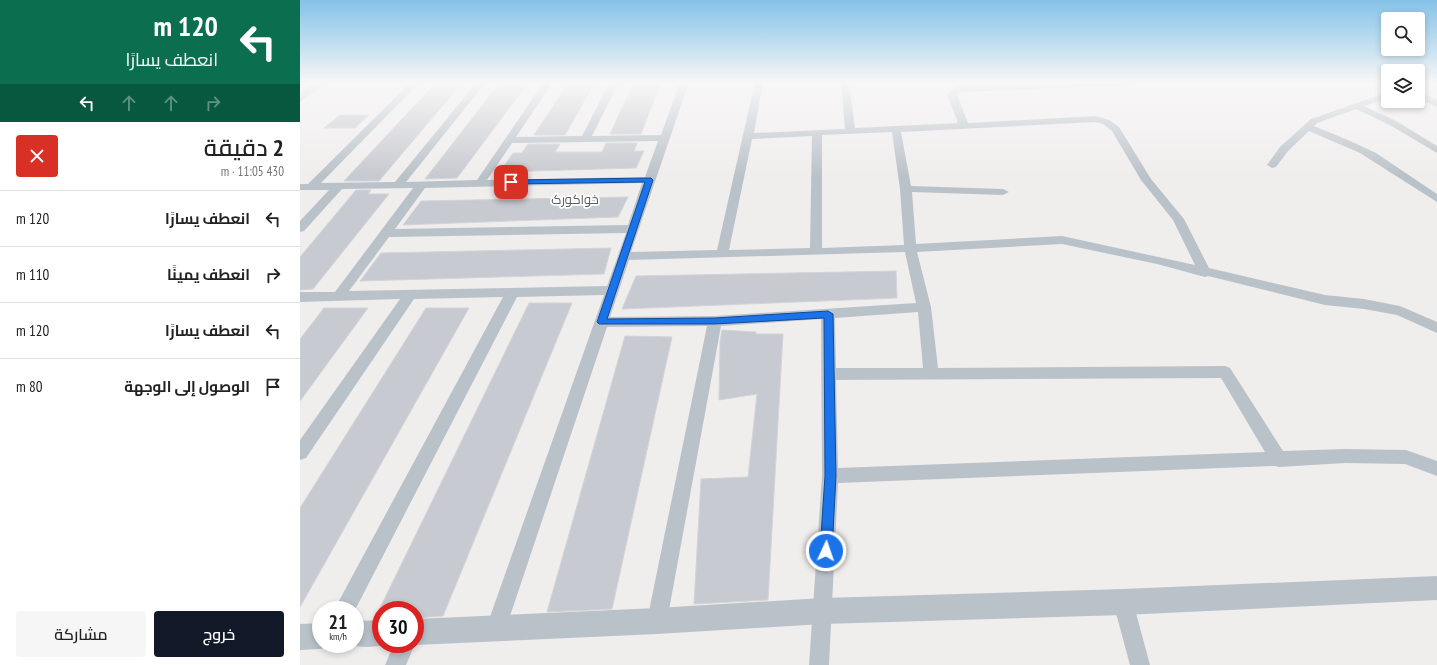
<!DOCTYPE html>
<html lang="ar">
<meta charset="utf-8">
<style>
:root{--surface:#fff;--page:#f6f6f6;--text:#222;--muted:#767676;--line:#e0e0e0;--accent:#111827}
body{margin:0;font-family:"PT Sans Narrow",Cairo,sans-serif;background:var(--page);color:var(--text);direction:rtl;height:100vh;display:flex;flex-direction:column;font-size:15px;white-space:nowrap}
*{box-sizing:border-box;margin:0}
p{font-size:13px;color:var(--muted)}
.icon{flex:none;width:22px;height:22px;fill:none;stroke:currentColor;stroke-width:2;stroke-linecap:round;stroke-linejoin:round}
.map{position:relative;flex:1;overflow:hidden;direction:ltr}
.panel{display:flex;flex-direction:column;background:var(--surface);width:300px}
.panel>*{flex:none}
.guide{background:#0b6e4f;color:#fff;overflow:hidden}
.fabs{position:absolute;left:1081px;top:12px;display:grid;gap:8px}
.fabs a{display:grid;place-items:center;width:44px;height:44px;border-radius:4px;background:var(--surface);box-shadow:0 2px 6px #0003;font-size:20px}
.speed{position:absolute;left:12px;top:601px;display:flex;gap:8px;font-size:20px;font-weight:700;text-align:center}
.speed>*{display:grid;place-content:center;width:52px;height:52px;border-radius:50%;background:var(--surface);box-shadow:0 2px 6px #0003;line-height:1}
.speed small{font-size:10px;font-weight:400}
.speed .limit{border:6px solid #d22;background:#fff;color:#111}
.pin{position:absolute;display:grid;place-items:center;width:34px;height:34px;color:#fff;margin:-17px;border-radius:8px;box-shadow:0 2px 6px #0006}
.me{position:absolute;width:44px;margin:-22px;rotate:3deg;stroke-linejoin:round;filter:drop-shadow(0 0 3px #0008)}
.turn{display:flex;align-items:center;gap:14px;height:84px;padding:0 16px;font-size:18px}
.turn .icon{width:52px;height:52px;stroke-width:2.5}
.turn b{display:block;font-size:28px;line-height:34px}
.lanes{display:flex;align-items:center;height:38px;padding:0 16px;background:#0003;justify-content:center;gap:20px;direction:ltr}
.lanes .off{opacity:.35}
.round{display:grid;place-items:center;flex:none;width:42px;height:42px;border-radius:4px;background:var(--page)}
.head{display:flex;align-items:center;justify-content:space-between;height:68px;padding:0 16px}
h1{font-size:24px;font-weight:600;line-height:30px}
.button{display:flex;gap:8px;margin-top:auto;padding:8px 16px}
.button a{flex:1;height:46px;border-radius:4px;background:var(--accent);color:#fff;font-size:16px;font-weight:600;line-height:46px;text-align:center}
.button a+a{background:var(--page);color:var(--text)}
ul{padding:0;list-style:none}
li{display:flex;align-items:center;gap:12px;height:56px;padding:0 16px;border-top:1px solid var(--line)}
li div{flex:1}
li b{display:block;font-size:15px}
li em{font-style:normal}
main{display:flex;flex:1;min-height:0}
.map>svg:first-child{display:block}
.building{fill:#c7cad0;stroke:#d2d4d8}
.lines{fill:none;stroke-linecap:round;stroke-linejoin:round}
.minor{fill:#bac2c9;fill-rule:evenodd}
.tertiary{fill:#bac2c9;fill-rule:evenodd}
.route{fill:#1a73e8;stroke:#114b97}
.labels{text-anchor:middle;stroke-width:3.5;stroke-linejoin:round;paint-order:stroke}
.neighbourhood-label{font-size:13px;fill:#5a5e62;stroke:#fff}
</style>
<main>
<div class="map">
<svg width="1137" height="665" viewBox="0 0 1137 665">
<rect width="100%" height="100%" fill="#f0eded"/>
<g class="building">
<polygon points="269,82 295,82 265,135 234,135"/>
<polygon points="334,82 361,82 341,134 310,134"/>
<polygon points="228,83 157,178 125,179 199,84"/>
<polygon points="160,85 79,181 44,181 132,87"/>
<polygon points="40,115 69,115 55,128 24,128"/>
<polygon points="306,143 337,143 334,151 344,151 336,168 200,172 213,153 222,153 228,144 260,144 255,152 302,152"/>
<polygon points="56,190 71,190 68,194 89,194 13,289 0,290 0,257"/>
<polygon points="328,197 318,217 103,225 121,201"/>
<polygon points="311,248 304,274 60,281 81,253"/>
<polygon points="596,271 597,298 322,309 336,276"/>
<polygon points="229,303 272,303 143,616 115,618 115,610 79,610"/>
<polygon points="24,308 68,308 0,401 0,339"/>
<polygon points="126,308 169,308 0,607 0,508"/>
<polygon points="422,330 456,332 456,334 483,334 468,600 394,604 401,479 448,477 457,394 419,400 420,342"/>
<polygon points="325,336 372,337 312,609 247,612"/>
</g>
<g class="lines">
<g class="minor">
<polygon points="0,82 27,82 0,102 0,94 11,85 0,86"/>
<path d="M 111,82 L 120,82 L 21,183 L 95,182 L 177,82 L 186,82 L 106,182 L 177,180 L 244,82 L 253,82 L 216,137 L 282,136 L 310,82 L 319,82 L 292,136 L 361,135 L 380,82 L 389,82 L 331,252 L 417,250 L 455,82 L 463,82 L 454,133 L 545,129 L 541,82 L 549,82 L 555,128 L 658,123 L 647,94 L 659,86 L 754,82 L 834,82 L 830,85 L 661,92 L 657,95 L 668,123 L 796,116 L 809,120 L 819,127 L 851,179 L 884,219 L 909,268 L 1025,295 L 1064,299 L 1100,306 L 1137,322 L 1137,333 L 1097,315 L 1064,309 L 1025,305 L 908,276 L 905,277 L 857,264 L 762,244 L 617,252 L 631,307 L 638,368 L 925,366 L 930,368 L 983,451 L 1045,449 L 1106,450 L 1137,461 L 1137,476 L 1105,464 L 1045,463 L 979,467 L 975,466 L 538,483 L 529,665 L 509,665 L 522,476 L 521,319 L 421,326 L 367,621 L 364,628 L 357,631 L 350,628 L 347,621 L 407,326 L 307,327 L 206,628 L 203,635 L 196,638 L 189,635 L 186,628 L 304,295 L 217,297 L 55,610 L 34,610 L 203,297 L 114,299 L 6,458 L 0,460 L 0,440 L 100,299 L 0,302 L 0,292 L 35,292 L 113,188 L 42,189 L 4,231 L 0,232 L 0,221 L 29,190 L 0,190 L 0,184 L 8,184 ZM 795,122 L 803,124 L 812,131 L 841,180 L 873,220 L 895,265 L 762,236 L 616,244 L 612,192 L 703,195 L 709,192 L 703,189 L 611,186 L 601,132 ZM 592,132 L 600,189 L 604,245 L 522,248 L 522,135 ZM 512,136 L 510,248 L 429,250 L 452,139 ZM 358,141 L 345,177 L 187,180 L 212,143 ZM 342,183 L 328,225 L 95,229 L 125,188 ZM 326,233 L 307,286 L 49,291 L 89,237 ZM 605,252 L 616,303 L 415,316 L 310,317 L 329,260 ZM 618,312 L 623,368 L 536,368 L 535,318 ZM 921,378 L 965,452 L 538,468 L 536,380 Z"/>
<polygon points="1118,91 1137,100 1137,107 1118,98"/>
<polygon points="1088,92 1088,98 1064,106 1096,121 1137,146 1137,153 1090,125 1056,109 1017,123 1014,126 1048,140 1076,153 1137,194 1137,202 1060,153 1009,131 988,151 976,167 972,168 967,165 980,147 1011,119"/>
<polygon points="823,592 830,595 833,602 850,665 830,665 813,602 816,595"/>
<polygon points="115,643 115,644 106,665 85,665 94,644"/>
</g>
<g class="tertiary">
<polygon points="1137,576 1137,600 823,615 523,624 357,634 115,645 113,644 115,644 115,619 357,608 523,598 823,589"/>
<path d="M 81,620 L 81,644 L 86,644 C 75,648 58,648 48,644 L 55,644 L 55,621 Z"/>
<polygon points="21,623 21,644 30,645 21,649 0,650 0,624"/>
</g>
</g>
<linearGradient id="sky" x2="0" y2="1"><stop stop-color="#84c2e7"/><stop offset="0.47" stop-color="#f8f7f7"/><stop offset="1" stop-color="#f8f7f7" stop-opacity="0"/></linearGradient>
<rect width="1137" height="176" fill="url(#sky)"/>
<polygon class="route" points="351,178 353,180 307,319 415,318 528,311 533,314 536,476 532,551 530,555 526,557 522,555 520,551 525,476 524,318 415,324 299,324 297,322 345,182 211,184 207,182 211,180"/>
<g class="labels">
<g class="neighbourhood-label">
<text x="275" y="204">خواکورک</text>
</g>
</g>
</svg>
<div class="fabs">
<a><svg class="icon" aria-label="search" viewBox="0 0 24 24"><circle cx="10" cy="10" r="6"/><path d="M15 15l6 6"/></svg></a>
<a><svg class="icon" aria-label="layers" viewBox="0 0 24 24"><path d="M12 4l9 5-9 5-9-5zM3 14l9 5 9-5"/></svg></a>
</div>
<div class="speed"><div>21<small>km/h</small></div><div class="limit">30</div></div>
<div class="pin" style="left:211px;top:182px;background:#d93025"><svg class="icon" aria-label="arrive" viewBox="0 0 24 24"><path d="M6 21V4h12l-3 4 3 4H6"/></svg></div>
<svg class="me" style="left:526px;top:551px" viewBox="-20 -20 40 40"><circle r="17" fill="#1a73e8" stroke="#fff" stroke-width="3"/><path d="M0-11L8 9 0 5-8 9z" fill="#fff"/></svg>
</div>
<section class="panel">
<div class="guide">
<div class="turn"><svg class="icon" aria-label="left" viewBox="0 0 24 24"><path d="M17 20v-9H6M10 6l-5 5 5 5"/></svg><div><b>120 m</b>انعطف يسارًا</div></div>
<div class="lanes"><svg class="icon" aria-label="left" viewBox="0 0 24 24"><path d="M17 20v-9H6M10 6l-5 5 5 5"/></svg><svg class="icon off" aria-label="ahead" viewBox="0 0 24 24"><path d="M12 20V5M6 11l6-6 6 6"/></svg><svg class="icon off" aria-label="ahead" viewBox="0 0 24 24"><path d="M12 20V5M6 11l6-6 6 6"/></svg><svg class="icon off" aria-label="right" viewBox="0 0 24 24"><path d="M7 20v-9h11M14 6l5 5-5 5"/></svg></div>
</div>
<div class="head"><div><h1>2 دقيقة</h1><p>430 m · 11:05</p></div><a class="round" style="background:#d93025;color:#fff"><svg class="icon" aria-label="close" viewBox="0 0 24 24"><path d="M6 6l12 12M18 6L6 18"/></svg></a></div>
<ul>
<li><svg class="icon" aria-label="left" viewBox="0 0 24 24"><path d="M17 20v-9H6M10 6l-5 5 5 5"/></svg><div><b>انعطف يسارًا</b></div><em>120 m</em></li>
<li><svg class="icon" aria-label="right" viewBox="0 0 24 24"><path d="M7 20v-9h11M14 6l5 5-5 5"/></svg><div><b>انعطف يمينًا</b></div><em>110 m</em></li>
<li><svg class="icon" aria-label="left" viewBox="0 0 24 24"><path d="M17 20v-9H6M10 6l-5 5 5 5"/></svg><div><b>انعطف يسارًا</b></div><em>120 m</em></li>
<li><svg class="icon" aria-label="arrive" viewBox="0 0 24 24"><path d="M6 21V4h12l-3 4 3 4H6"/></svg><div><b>الوصول إلى الوجهة</b></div><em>80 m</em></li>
</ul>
<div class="button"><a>خروج</a><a>مشاركة</a></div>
</section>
</main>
